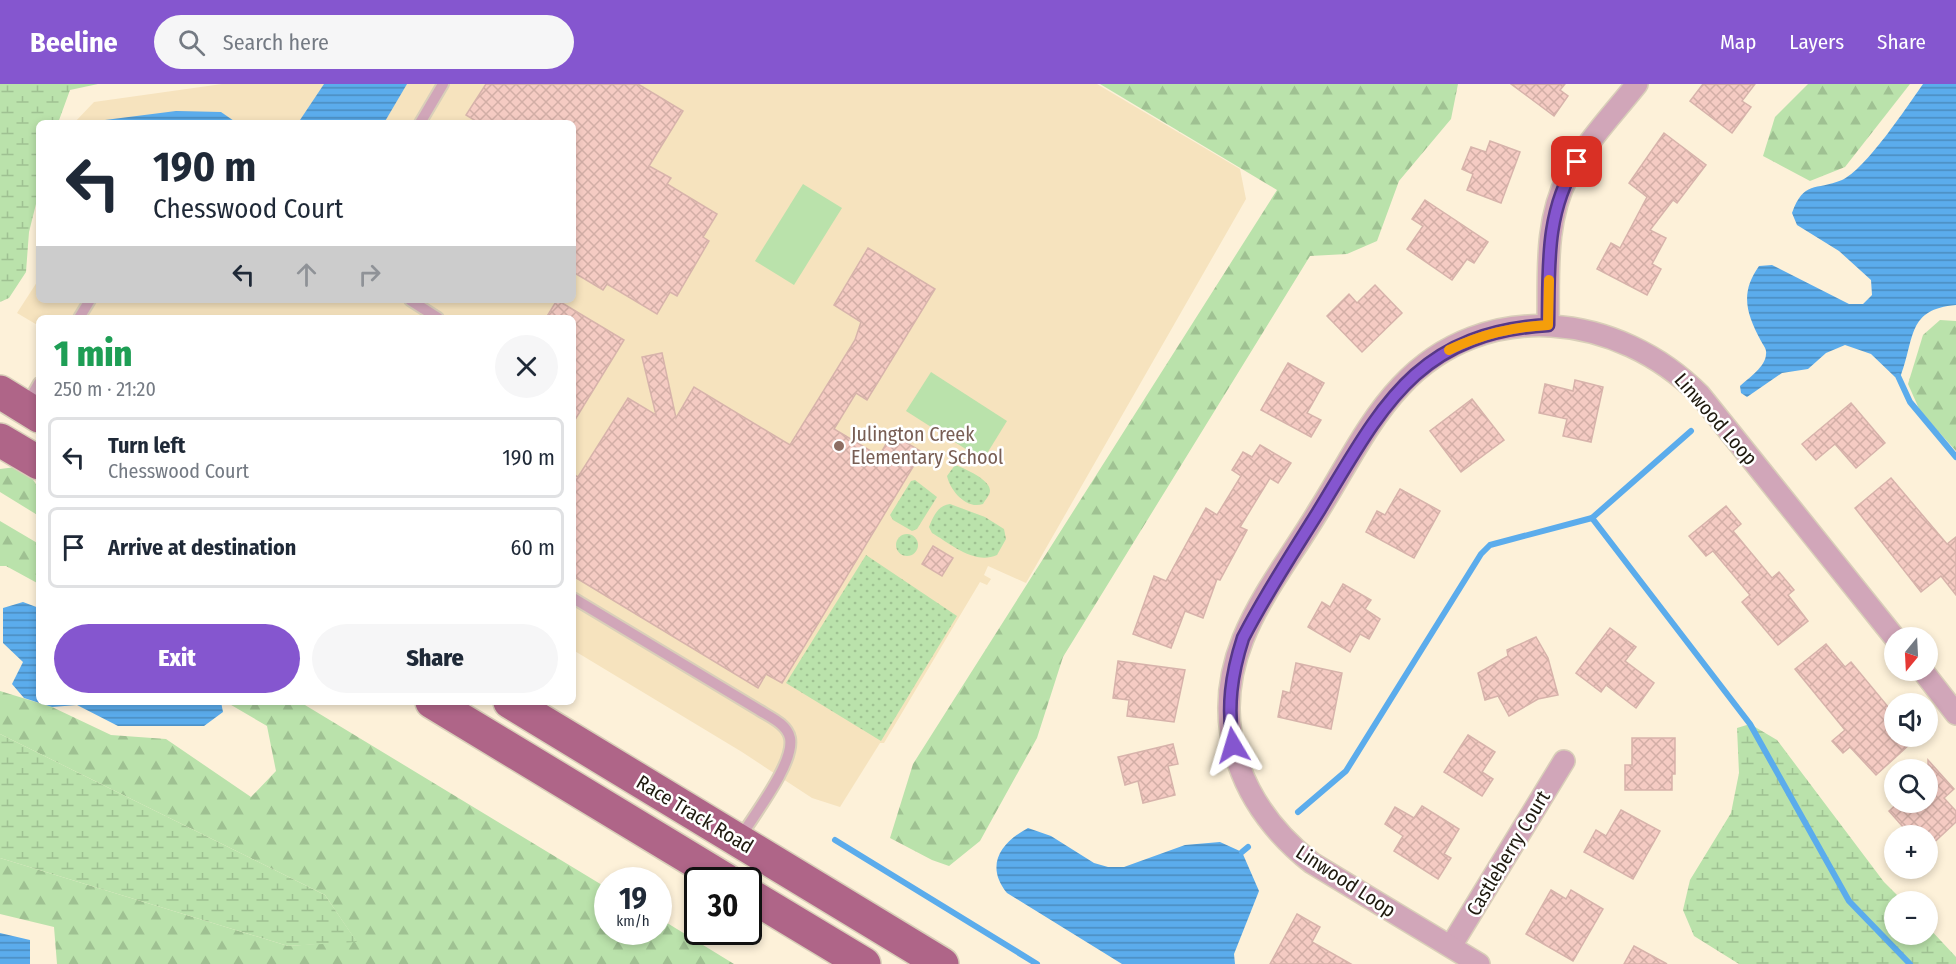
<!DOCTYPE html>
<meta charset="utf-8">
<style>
:root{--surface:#fff;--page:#f6f6f7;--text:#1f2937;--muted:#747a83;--line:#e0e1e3;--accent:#8556cf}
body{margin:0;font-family:"Fira Sans Condensed",sans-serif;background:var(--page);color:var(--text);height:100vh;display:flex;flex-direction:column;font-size:22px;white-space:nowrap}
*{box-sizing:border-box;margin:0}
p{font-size:20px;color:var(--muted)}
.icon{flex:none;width:33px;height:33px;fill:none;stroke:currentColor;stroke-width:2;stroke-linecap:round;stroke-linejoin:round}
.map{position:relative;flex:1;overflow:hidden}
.panel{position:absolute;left:36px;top:231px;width:540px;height:390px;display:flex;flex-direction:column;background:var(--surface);border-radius:9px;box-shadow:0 3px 9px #0003}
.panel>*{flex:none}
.banner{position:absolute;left:36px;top:36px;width:540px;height:183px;border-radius:9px;box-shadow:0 3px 9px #0003;background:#fff;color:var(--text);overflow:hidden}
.needle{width:39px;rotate:198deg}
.buttons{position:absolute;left:1884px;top:543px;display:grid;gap:12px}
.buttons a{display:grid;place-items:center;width:54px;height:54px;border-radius:50%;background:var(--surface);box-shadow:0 3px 9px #0003;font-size:30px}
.speed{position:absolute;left:594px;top:783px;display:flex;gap:12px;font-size:30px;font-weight:700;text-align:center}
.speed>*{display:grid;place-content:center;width:78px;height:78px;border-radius:50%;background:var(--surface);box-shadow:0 3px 9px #0003;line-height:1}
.speed small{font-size:15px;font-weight:400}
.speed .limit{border:3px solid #111;border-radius:9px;background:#fff;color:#111}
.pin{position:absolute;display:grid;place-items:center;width:51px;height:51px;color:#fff;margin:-26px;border-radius:12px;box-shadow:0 3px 9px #0006}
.me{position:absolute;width:66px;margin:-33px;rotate:353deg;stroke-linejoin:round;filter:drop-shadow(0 0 4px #0008)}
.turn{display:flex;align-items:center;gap:21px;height:126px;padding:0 18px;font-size:27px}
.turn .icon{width:78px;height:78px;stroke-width:2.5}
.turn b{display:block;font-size:42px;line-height:51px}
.lanes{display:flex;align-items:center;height:57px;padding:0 18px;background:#0003;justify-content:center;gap:30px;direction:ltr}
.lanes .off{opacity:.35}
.round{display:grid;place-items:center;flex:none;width:63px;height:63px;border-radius:32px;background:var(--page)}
.headline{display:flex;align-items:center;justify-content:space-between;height:102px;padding:0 18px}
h1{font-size:36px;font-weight:800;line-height:45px;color:#1e9e55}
.action{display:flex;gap:12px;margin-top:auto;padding:12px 18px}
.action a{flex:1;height:69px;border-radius:36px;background:var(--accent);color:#fff;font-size:24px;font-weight:800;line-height:69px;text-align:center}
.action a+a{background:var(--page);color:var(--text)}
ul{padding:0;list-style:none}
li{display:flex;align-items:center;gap:18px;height:81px;margin:0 12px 9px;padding:0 6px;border:3px solid var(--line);border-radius:9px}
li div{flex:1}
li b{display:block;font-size:22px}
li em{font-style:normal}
header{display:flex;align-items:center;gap:36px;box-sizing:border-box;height:84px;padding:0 30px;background:var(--accent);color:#fff}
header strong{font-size:28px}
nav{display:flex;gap:33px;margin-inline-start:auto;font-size:21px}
.search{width:420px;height:54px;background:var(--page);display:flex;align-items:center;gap:15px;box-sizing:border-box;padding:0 21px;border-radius:33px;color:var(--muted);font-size:22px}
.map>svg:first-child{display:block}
.built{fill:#f6e3be}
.forest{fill:url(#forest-firs)}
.wetland{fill:url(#wetland-marsh)}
.park{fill:url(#park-dots)}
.pitch{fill:#bae2ab}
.water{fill:url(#water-rules)}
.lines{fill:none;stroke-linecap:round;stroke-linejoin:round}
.stream{stroke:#5bacec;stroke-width:6}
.building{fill:url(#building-cross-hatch);stroke:#d7b3ab;stroke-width:1.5}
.lane-casing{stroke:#d9cfb9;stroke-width:14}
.street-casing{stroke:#d9cfb9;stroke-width:24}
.primary-casing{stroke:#d9cfb9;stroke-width:36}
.lane{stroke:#d1a6b9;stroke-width:10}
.street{stroke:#d1a6b9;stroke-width:21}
.primary{stroke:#af6588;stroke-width:33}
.route-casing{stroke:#563887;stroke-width:15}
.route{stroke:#8556cf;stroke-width:10}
.slow{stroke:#f59e0b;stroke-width:10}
.education-dot{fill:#8d6e63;stroke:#fff;stroke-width:2}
.labels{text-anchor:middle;stroke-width:5;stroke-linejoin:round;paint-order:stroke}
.street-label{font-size:20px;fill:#1f1a0f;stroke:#fff}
.education-label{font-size:20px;fill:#785e54;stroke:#fff;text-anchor:start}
</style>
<header>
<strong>Beeline</strong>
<div class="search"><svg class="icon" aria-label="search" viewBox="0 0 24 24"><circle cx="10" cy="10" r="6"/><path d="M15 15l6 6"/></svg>Search here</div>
<nav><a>Map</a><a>Layers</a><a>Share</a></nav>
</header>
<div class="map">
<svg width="1956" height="880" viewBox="0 0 1956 880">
<defs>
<pattern id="forest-firs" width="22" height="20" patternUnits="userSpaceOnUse" patternTransform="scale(1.5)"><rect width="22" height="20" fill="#bae2ab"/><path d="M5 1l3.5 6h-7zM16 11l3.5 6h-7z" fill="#9fc192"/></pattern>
<pattern id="wetland-marsh" width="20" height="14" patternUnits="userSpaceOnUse" patternTransform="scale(1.5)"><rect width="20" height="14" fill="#bae2ab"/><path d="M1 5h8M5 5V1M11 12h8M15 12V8" fill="none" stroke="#9fc192"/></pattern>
<pattern id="park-dots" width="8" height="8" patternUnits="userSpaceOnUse" patternTransform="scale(1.5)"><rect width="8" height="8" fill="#bae2ab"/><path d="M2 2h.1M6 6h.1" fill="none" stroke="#9fc192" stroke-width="1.8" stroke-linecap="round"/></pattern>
<pattern id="water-rules" width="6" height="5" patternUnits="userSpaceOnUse" patternTransform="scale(1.5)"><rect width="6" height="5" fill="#5bacec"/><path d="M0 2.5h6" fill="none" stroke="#4b8bbe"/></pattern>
<pattern id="building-cross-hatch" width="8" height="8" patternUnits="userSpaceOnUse" patternTransform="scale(1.5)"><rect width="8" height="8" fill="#f5cbc3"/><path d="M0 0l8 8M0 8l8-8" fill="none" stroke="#d2aea6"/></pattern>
</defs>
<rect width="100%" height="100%" fill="#fdf1d9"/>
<polygon class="built" points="222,0 1097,0 1240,85 1246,115 1026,499 988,482 984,491 991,495 987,501 980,498 884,659 880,659 840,723 812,714 742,668 573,566 573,234 39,234 39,242 17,229 39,195 39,216 573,216 573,39 74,39 94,18"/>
<g class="forest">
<polygon points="1100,0 1458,0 1451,35 1399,97 1377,157 1347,170 1310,172 1063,573 1037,654 980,757 949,782 932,776 890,754 913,680 1277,106"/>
<polygon points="1808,0 1910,0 1845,83 1810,97 1763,72 1775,33"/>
<polygon points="1940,236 1956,237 1956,367 1920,327 1908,300 1923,251"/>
<path d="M 16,383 C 41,398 39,403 39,432 L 0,408 L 0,385 Z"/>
<polygon points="0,437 39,460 39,500 6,482 0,482"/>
<polygon points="0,607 52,623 111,651 166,655 251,713 276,687 267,642 226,618 300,618 607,804 608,848 658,848 659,834 734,880 57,880 54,843 0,830 0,774 288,862 356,857 325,811 0,650"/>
</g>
<g class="wetland">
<polygon points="0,0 98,0 70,6 58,39 39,39 39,108 29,148 26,188 9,214 0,218"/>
<polygon points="1750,640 1777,656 1884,798 1903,817 1894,818 1894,850 1928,850 1928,843 1956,873 1956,880 1739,880 1694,852 1683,826 1690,796 1731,729 1739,689 1737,644"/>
<polygon points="0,650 325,811 357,858 288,862 0,774"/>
</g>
<g class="park">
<path d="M 955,381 C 964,384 991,396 990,407 C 990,411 985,416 983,420 C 966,426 950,406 947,392 Z"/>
<polygon points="915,396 937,413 917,445 912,447 893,436 890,431 911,397"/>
<path d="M 950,420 L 985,433 L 1004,445 L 1006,455 L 997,471 C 974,481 951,460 932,449 L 929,443 C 933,433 938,421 950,420 Z"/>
<circle cx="907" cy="461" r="11"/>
<polygon points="866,471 957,532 881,657 786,599"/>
</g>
<g class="pitch">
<polygon points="803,100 842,124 794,201 755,177"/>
<polygon points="931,288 1007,337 983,376 906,327"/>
</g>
<g class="water">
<polygon points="324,0 407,0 384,39 298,39"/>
<path d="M 1923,0 L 1956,0 L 1956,221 C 1907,225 1915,254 1901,291 L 1895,293 L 1871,270 L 1845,261 L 1826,269 L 1808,285 L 1782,289 L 1747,313 L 1741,309 L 1740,302 C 1749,294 1766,282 1766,270 C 1767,265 1763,261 1761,257 C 1746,229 1740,209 1759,182 L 1772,181 L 1849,220 L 1863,220 L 1872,211 L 1871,196 L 1839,167 L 1797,141 L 1792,129 C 1804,96 1815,107 1842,96 C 1865,86 1907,23 1923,0 Z"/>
<polygon points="176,27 221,28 237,39 99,39 105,36"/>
<polygon points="23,518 39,524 39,618 221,618 223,628 204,642 118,642 77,621 52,623 24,614 12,600 23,578 3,559 3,524"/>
<path d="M 1028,744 L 1051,752 L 1094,779 L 1108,783 L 1124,783 L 1185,761 L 1220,758 L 1242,768 L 1259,807 L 1234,870 L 1235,880 L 1122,880 L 1007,809 C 985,782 1000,759 1028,744 Z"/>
<polygon points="0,849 30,856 30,880 0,880"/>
</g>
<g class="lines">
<g class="stream">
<polyline points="1898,292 1910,318 1956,373"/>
<polyline points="1592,434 1750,640 1849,817 1910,880"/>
<polyline points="1298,728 1346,687 1481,470 1490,461 1592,434 1691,347"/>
<polyline points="835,756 1037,880"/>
<polyline points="1242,768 1248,763"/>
</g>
</g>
<g class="building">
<polygon points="486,0 638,0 683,27 649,82 671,94 667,100 717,130 703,153 709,157 677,212 670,208 657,230 607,200 603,206 573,188 573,39 479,39 466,31"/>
<polygon points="1511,0 1565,0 1560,6 1568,12 1554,32"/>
<polygon points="1703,0 1755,0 1742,17 1751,23 1732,49 1690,17"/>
<polygon points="1664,49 1706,81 1677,119 1673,116 1650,146 1666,154 1652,180 1661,185 1647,211 1597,185 1611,159 1620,164 1647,113 1629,99"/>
<polygon points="1490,57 1520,68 1501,119 1467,106 1473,90 1462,85 1471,63 1486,68"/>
<polygon points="1425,116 1488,158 1474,179 1467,175 1452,196 1407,165 1423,142 1412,135"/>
<polygon points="868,164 935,205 867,316 856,309 834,345 879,372 892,350 922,368 782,599 766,590 758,604 573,492 573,390 578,393 628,314 656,331 642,273 662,269 676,334 694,303 790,361 855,256 861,238 834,221"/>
<polygon points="1375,201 1402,229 1362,268 1327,232 1349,210 1357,219"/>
<polygon points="557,216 624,256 573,339 573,234 546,234"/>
<polygon points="1288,279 1324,299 1307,329 1321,336 1311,353 1261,326"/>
<polygon points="1575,296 1603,303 1591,358 1563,352 1567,335 1539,329 1545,300 1573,307"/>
<polygon points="1472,315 1504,356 1461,388 1430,347"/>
<polygon points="1851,319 1885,359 1856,384 1835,360 1816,376 1802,360"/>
<polygon points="1260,361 1291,379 1278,399 1270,394 1240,443 1247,446 1220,496 1217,495 1203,534 1185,527 1171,564 1133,550 1154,492 1166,497 1206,424 1217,431 1241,392 1232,386 1243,368 1252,373"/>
<polygon points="1891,394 1947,460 1956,453 1956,511 1941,492 1921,508 1855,424"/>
<polygon points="1400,405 1440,427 1414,474 1366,448 1377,427 1385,431"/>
<polygon points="1726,422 1741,440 1733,447 1772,494 1779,488 1794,506 1788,511 1808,537 1778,561 1742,518 1750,511 1713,467 1706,472 1689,452"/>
<polygon points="933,462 953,474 942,492 922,480"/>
<polygon points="1343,500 1371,516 1365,525 1380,535 1369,555 1360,550 1350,568 1308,543 1322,518 1330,523"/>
<polygon points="1610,544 1636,563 1625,577 1654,599 1636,624 1606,601 1601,608 1576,589"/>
<polygon points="1536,553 1548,574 1558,611 1538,615 1509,632 1498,612 1485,616 1478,589 1508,572 1507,566"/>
<polygon points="1826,560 1845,583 1851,578 1894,630 1894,652 1903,652 1910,660 1876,691 1850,663 1843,669 1832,657 1845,646 1795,585"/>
<polygon points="1118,577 1185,586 1174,638 1127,632 1129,616 1113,614"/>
<polygon points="1296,579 1342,589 1331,645 1278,633 1283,607 1290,609"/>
<polygon points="1468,651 1495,668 1482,688 1493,695 1482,712 1444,688"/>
<polygon points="1632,654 1675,654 1675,690 1672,690 1672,706 1625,706 1625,681 1632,681"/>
<polygon points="1173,660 1178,680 1168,682 1175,711 1143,719 1138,697 1125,701 1118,673"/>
<polygon points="1928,676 1954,705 1944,714 1956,727 1956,738 1928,764 1928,752 1911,752 1889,727 1899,718 1928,718"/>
<polygon points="1422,722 1459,745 1444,770 1451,774 1438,795 1394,767 1403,752 1385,740 1395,723 1414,734"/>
<polygon points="1621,726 1660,747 1633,795 1584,768 1596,746 1606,752"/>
<polygon points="1551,806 1566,815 1571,806 1603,825 1573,877 1526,850"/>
<polygon points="1297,830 1320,843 1312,858 1351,880 1270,880"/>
<polygon points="1634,862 1667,880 1624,880"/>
</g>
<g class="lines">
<defs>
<g id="lane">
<polyline points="420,39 443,0"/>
<polyline points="410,216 438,234"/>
<polyline points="79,234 90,216"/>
<polyline points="27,320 39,299"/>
<path d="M 573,514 L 759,626 C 770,633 787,640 790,654 C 795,679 753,732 740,754"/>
</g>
<g id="street">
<path d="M 1548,241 C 1549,191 1544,138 1568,92 C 1586,58 1614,29 1637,0"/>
<polyline points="1922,586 1956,630"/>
<polyline points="1451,862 1564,677"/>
<path d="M 1479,880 L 1312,779 C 1242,724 1208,642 1243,555 C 1261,510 1294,468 1319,426 C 1345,385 1367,338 1401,302 C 1485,212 1619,229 1700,311 L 1895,554"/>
</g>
<g id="primary">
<polyline points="0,308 39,332"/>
<polyline points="0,356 39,379"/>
<polyline points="432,618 726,796"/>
<polyline points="510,618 942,880"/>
<polyline points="748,810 864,880"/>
</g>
</defs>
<use href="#lane" class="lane-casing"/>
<use href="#street" class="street-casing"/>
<use href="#primary" class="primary-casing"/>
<use href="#lane" class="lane"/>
<use href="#street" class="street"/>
<use href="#primary" class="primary"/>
</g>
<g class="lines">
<defs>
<path id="route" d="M 1233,661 C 1227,623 1231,591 1243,554 C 1266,509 1294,467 1320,425 C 1382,323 1416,249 1548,241 C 1549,184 1545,128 1577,78"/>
</defs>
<use href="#route" class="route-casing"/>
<use href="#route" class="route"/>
<path class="slow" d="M 1449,266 C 1482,250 1512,243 1548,241 L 1549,196"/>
</g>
<circle class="education-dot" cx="839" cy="362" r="6"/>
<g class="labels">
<g class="street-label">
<text transform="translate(1716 335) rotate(49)" y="7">Linwood Loop</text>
<text transform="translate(695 730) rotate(31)" y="7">Race Track Road</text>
<text transform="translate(1508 769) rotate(-59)" y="7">Castleberry Court</text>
<text transform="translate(1346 797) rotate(33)" y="7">Linwood Loop</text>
</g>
<g class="education-label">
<text x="851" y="357">Julington Creek<tspan x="851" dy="23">Elementary School</tspan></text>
</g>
</g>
</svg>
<div class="buttons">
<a><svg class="needle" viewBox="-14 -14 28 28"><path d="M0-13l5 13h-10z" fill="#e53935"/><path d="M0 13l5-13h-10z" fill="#747a83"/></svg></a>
<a><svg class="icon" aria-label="sound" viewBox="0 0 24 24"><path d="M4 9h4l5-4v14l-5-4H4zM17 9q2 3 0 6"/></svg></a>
<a><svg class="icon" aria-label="search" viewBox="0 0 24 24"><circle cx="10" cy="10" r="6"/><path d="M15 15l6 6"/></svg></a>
<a>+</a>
<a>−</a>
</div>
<div class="speed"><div>19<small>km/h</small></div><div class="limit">30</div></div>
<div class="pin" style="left:1577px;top:78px;background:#d93025"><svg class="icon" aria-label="arrive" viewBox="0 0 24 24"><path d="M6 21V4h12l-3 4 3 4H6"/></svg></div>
<svg class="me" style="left:1233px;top:661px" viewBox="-20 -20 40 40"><path d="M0-17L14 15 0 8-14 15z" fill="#8556cf" stroke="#fff" stroke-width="4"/></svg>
<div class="banner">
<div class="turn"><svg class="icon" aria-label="left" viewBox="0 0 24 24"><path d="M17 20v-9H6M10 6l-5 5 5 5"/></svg><div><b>190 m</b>Chesswood Court</div></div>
<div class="lanes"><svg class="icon" aria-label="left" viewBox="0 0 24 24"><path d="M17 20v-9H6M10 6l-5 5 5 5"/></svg><svg class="icon off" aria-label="ahead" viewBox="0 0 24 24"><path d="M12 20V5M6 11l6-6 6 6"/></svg><svg class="icon off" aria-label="right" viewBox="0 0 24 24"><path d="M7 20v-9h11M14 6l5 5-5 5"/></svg></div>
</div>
<section class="panel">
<div class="headline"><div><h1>1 min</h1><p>250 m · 21:20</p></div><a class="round"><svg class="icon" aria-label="close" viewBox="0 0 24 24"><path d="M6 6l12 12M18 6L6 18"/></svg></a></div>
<ul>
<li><svg class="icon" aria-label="left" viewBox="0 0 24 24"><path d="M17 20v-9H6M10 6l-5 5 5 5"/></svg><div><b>Turn left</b><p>Chesswood Court</p></div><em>190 m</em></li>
<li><svg class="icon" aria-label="arrive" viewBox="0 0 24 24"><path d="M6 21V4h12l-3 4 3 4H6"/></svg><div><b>Arrive at destination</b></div><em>60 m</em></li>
</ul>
<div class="action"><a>Exit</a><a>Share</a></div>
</section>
</div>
